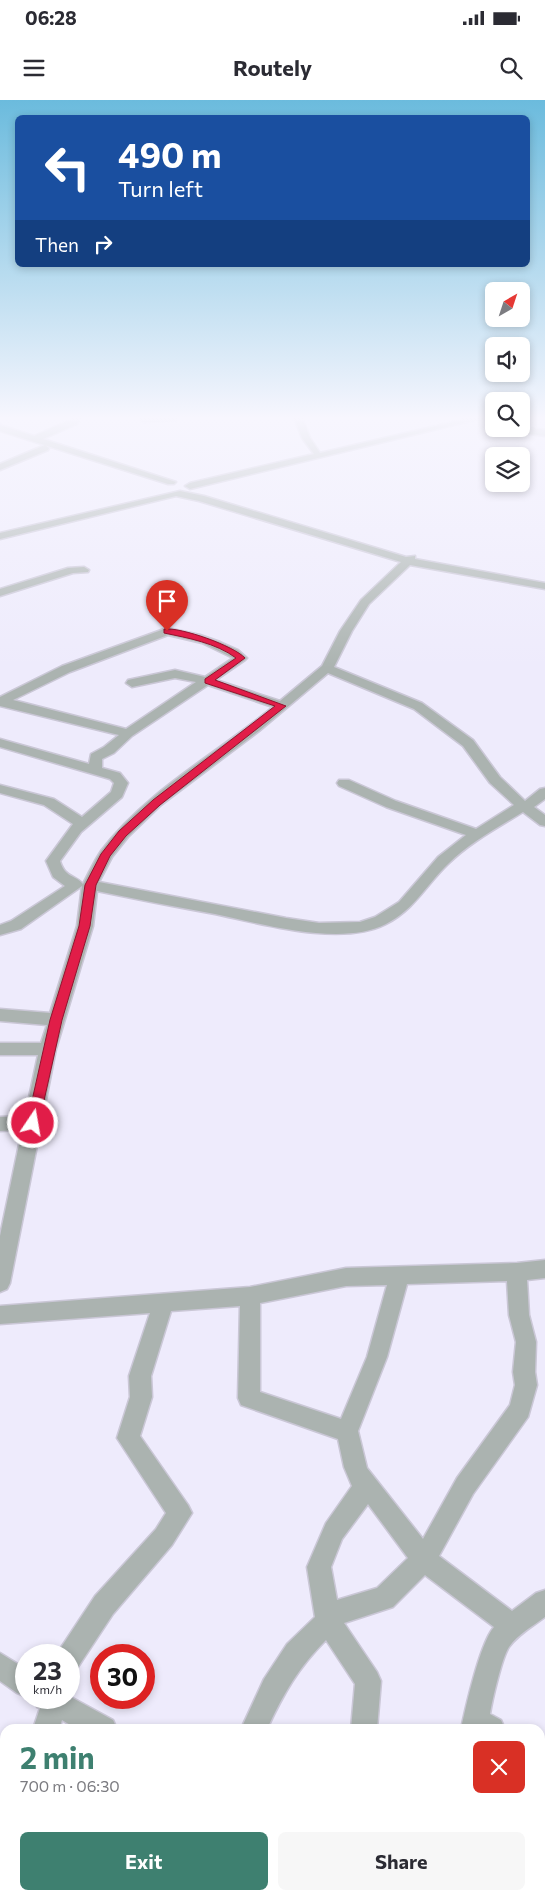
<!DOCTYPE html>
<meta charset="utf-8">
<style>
:root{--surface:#fff;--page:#f7f7f7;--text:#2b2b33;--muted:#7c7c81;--accent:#3e8070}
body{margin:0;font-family:Commissioner,sans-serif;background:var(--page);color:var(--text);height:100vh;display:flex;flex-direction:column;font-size:19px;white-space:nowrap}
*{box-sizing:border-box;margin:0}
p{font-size:16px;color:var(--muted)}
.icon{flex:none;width:28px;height:28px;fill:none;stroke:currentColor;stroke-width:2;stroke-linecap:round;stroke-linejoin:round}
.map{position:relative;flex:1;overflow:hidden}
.details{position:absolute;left:0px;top:1624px;width:545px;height:176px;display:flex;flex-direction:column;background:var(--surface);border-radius:15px 15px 0 0;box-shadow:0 2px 8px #0003}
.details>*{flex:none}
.top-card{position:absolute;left:15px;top:15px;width:515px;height:152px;border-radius:8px;box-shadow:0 2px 8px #0003;background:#1a4fa0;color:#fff;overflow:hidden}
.needle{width:32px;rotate:39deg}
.controls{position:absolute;left:485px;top:182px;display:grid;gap:10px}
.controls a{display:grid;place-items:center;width:45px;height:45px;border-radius:8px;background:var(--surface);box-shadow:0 2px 8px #0003;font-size:25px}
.speed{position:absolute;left:15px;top:1544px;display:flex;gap:10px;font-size:25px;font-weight:700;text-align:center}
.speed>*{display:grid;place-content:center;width:65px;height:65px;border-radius:50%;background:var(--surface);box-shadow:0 2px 8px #0003;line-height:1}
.speed small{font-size:12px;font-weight:400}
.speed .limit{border:8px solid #d22;background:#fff;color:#111}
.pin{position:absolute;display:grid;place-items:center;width:42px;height:42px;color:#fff;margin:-51px -21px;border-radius:50% 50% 50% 0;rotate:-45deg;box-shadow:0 0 5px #0007}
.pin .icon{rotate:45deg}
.me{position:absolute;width:55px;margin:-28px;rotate:12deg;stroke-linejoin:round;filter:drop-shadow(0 0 4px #0008)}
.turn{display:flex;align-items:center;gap:18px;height:105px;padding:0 20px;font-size:22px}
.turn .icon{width:65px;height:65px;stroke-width:2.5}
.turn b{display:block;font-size:35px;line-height:42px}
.then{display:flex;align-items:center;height:48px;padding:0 20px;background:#0003;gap:10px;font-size:19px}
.round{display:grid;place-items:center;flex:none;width:52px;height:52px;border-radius:8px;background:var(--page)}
.summary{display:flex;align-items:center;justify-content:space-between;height:85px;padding:0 20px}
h1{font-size:30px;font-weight:700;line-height:38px;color:var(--accent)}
.cta{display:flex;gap:10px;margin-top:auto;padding:10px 20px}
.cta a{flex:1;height:58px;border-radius:8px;background:var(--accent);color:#fff;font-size:20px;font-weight:700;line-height:58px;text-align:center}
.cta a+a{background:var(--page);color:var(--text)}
.status{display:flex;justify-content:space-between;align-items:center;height:35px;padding:0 25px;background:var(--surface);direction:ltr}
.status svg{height:14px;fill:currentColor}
header{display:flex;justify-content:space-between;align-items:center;height:65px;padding:0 20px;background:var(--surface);font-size:22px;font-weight:700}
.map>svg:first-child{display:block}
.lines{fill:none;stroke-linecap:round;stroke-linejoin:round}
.minor-casing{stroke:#cac7d6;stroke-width:3}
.minor{fill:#abb3b0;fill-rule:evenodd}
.route{fill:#e11d48;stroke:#92132f}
</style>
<div class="status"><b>06:28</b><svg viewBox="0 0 49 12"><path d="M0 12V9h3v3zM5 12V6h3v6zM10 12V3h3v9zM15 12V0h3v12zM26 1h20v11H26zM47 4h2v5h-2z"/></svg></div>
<header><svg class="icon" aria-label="menu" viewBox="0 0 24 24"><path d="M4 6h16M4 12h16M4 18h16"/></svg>Routely<svg class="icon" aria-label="search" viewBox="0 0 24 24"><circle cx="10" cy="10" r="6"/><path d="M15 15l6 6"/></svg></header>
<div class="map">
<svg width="545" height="1799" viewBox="0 0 545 1799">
<rect width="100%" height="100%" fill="#eeebfc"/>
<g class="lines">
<defs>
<g id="minor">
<polygon points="72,317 80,317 77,324 43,339 176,382 174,384 168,384 0,331 0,325 34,336 70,320"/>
<polygon points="141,317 179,317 175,320 144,322 141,321"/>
<polygon points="294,317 302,317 310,338 320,353 474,317 487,317 190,389 185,386 190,383 314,354 302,338"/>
<polygon points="521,327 545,330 545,336 516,332 512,329 521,329"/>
<polygon points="45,345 49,348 48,350 0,370 0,364"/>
<path d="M 180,391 L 204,396 L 406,457 L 415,456 L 415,459 L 545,483 L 545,489 L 410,465 L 369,504 L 352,531 L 334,567 L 422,603 L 473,640 L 500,677 L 525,701 L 540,689 L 545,688 L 545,699 L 534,707 L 545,715 L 545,726 L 540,725 L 523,712 C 497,728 469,743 448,764 C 426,785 415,809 386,824 C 342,847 262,824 215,814 C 176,807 136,799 97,791 L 93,826 L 56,949 L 10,1183 L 7,1189 L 0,1192 L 0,1136 L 22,1030 L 0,1031 L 0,1017 L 25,1016 L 38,955 L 0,955 L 0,943 L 41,943 L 47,925 L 0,921 L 0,909 L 50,913 L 77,826 L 82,786 L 21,829 L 0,835 L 0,825 L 11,821 L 65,786 L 53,777 L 46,761 L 73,724 L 44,705 L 0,693 L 0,685 L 54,699 L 82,717 L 111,692 L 114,683 L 110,679 L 0,647 L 0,639 L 89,664 L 91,654 L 104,647 L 119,635 L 0,606 L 0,597 L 62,566 L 167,528 L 200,535 L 220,542 L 238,550 L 247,558 L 245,560 L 216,580 L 280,601 L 322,566 L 340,531 L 361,500 L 401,462 L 199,401 L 176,396 L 0,439 L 0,433 ZM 168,535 L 202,543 L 233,558 L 205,577 L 175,570 L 128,580 L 126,583 L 132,587 L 175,578 L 196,582 L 126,629 L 13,600 L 70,572 ZM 328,573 L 414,609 L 463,646 L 490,683 L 514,705 L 476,729 L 396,701 L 349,680 L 339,680 L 337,683 L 339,686 L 386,707 L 466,735 L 438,757 L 399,802 L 375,817 L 360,822 L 319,823 L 286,818 L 99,782 L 112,757 L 128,737 L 161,705 L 259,631 ZM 208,585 L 273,607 C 216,654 146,691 101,751 C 94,761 89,773 83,784 C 74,774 65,778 60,761 L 81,732 L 122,697 L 128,683 L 120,673 L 102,668 L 102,659 L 114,653 L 132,636 Z"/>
<polygon points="84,467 89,470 88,472 73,473 0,496 0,489 68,468"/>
<path d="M 545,1160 L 545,1178 L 527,1180 L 529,1215 L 536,1242 L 535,1272 L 537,1285 L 528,1317 L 473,1394 L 439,1456 L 512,1511 L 536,1493 L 545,1490 L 545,1517 C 533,1526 518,1534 509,1547 C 502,1557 492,1601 490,1614 L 501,1620 L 505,1629 L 461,1629 C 466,1606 480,1543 494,1527 L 425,1475 L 393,1507 L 344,1523 L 377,1572 L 381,1581 L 377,1629 L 351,1629 L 355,1584 L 326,1540 C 298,1568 284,1593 267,1629 L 241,1629 L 264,1579 L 287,1544 L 315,1517 L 307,1467 L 326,1423 L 352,1386 L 344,1367 L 338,1339 L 241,1305 L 238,1298 L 240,1206 L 171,1211 L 151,1276 L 152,1297 L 140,1336 L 188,1405 L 192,1413 L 172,1445 L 113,1514 L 78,1567 L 69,1570 L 69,1555 L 58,1555 L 60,1549 L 95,1496 L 156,1429 L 166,1413 L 117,1338 L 130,1297 L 129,1276 L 150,1213 L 0,1224 L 0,1206 L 250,1187 L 346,1168 L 517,1163 ZM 507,1181 L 509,1215 L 516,1242 L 513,1272 L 515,1285 L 510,1305 L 457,1378 L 423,1439 L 367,1368 L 358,1331 L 387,1257 L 407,1184 ZM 387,1185 L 367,1257 L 341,1319 L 260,1292 L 260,1203 L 346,1186 ZM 368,1404 L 408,1458 L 377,1488 L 337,1500 L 331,1467 L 342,1439 Z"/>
<polygon points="0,1553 26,1569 26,1597 17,1593 0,1581"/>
<polygon points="69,1596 113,1620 117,1629 77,1629 62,1620 59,1629 33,1629 40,1608 37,1607 33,1598"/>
<polygon points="540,1643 545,1645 545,1673 540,1671"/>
<polygon points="5,1649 5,1675 0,1677 0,1651"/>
<polygon points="545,1704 545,1741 540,1743 540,1707"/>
<polygon points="540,1788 545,1799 513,1799 511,1795 540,1795"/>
<rect x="341" y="1795" width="28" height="4"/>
<polygon points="385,1795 415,1795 417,1799 387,1799"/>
</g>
</defs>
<use href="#minor" class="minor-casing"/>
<use href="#minor" class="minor"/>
</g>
<linearGradient id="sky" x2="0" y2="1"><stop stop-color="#6bbbdd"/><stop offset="0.56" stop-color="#f7f6fe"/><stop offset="1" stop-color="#f7f6fe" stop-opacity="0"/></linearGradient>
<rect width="545" height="568" fill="url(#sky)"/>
<path class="route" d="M 164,529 C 181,527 234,546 245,558 L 215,580 L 286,606 L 160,705 L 126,736 L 110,756 L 96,785 L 90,826 L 62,920 L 39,1023 L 38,1027 L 29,1027 L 27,1023 L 50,920 L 79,826 L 85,785 L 101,754 L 119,731 L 153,700 L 275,606 L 205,583 L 205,579 L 236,558 C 216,543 188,538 164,533 Z"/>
</svg>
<div class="controls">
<a><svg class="needle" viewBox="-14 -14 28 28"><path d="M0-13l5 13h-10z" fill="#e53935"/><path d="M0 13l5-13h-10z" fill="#7c7c81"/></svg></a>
<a><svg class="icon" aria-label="sound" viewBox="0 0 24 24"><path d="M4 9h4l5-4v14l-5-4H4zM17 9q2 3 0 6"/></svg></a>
<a><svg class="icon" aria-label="search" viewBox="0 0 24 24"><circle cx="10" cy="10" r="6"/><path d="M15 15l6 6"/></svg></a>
<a><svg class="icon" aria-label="layers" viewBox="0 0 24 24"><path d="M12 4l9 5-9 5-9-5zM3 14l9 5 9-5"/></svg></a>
</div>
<div class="speed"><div>23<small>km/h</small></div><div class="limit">30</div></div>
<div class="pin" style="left:167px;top:531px;background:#d93025"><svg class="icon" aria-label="arrive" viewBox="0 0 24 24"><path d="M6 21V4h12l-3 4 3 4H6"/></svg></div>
<svg class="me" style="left:33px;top:1023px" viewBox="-20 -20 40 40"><circle r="17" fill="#e11d48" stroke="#fff" stroke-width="3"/><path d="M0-11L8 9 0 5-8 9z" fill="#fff"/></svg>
<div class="top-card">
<div class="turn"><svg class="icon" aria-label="left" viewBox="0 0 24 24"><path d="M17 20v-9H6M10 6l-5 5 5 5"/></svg><div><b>490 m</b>Turn left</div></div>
<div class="then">Then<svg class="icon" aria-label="right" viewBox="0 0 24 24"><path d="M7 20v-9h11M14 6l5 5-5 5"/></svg></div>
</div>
<section class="details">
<div class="summary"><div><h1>2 min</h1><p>700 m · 06:30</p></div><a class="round" style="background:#d93025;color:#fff"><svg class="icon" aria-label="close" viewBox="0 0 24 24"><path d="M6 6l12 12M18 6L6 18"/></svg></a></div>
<div class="cta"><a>Exit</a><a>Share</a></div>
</section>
</div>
